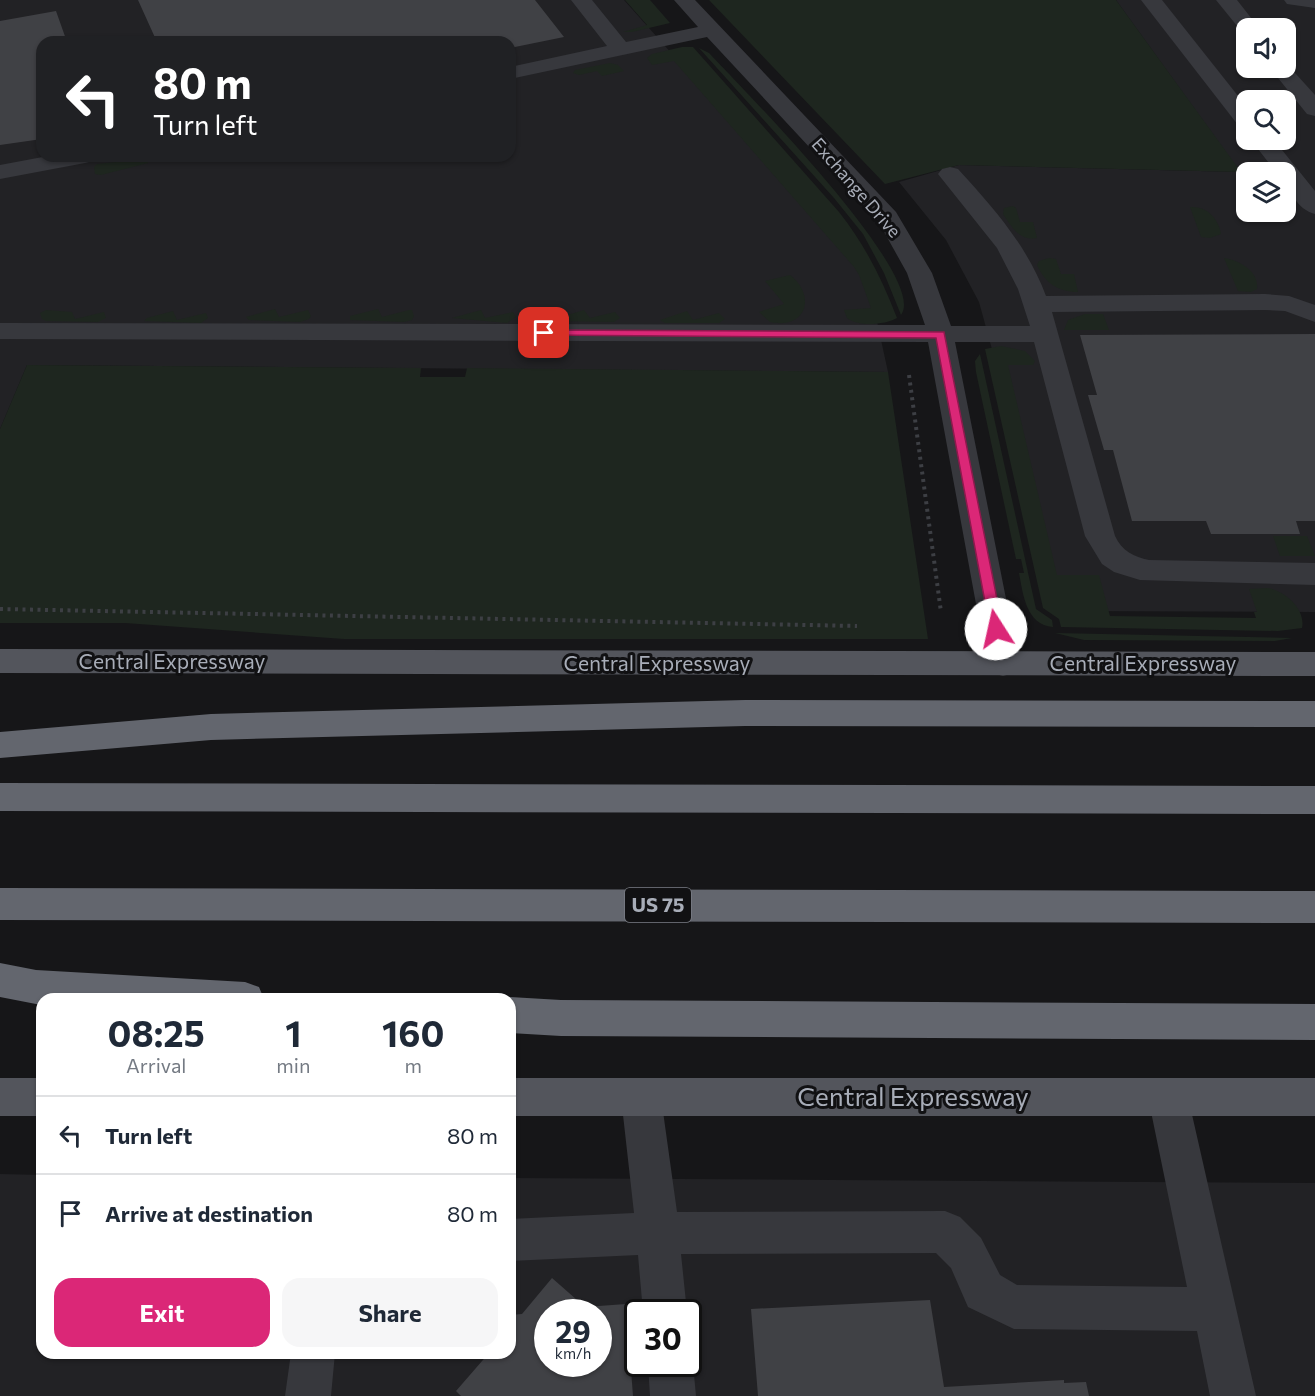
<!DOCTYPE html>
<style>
:root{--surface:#fff;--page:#f6f6f7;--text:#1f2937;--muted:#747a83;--line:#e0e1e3;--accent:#db2777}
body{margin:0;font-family:Commissioner,sans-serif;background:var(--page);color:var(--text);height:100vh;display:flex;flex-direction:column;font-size:22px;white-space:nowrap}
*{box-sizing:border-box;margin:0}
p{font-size:20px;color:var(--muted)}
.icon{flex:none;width:33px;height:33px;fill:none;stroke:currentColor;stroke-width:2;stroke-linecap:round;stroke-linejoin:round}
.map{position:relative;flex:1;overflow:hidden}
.sheet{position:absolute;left:36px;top:993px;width:480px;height:366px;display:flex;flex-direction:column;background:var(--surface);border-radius:18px;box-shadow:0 2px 4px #0004}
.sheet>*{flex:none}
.hud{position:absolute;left:36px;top:36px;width:480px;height:126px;border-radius:18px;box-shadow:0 2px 4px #0004;background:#202124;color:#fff;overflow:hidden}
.fabs{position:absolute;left:1236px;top:18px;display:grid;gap:12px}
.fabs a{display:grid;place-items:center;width:60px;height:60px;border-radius:12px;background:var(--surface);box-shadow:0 2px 4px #0004;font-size:30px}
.speed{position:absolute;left:534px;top:1299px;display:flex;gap:12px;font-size:30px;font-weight:700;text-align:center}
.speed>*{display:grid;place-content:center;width:78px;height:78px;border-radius:50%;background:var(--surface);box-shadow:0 2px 4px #0004;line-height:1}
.speed small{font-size:15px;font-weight:400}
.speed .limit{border:3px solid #111;border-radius:9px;background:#fff;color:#111}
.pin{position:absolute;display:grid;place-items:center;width:51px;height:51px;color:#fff;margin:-26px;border-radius:12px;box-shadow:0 3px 9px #0006}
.me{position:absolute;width:66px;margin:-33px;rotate:350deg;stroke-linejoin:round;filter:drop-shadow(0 0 4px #0008)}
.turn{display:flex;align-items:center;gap:21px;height:126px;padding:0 18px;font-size:27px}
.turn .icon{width:78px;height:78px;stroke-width:2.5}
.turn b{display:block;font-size:42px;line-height:51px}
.eta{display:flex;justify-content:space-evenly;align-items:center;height:102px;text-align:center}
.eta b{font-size:36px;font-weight:700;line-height:42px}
.cta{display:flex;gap:12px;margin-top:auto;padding:12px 18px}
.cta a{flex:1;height:69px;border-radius:18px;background:var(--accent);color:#fff;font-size:24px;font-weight:700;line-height:69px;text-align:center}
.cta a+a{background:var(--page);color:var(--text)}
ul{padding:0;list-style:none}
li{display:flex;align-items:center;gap:18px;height:78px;padding:0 18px;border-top:2px solid var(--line)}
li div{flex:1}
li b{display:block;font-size:22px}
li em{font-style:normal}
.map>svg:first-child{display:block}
.built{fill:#222225;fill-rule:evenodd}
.green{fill:#1e261f}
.building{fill:#404145;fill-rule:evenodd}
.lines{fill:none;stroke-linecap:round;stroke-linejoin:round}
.path{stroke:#3d3f44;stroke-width:4;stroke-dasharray:3 4.5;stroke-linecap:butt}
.minor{fill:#37383d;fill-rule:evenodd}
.major{fill:#53555c;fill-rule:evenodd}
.highway{fill:#63666e;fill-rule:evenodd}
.route{fill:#db2777;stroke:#8e194d;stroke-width:1.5}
.labels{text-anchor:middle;stroke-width:6;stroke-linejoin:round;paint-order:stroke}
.far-street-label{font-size:18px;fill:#a8adb8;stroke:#111113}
.shield{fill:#111113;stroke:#7b7e86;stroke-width:1.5}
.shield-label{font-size:20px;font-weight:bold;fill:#a8adb8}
.street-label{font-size:21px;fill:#a8adb8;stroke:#111113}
.near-street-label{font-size:26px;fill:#a8adb8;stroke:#111113}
</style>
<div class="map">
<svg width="1315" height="1396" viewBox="0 0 1315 1396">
<rect width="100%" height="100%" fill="#161618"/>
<g class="built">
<path d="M 0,0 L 624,0 L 854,258 L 875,312 L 888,372 L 27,365 L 0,429 ZM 42,42 L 510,42 L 510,156 L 42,156 Z"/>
<path d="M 1116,0 L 1315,0 L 1315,612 L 1064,611 L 979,302 L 946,240 L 899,182 L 959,165 L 1240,172 ZM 1246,28 L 1286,28 L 1286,68 L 1246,68 ZM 1246,100 L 1286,100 L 1286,140 L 1246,140 ZM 1246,172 L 1286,172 L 1286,212 L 1246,212 Z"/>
<path d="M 0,1174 L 42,1175 L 42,1353 L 510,1353 L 510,1178 L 1315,1183 L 1315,1396 L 0,1396 ZM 548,1312 L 598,1312 L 598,1364 L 548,1364 ZM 638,1312 L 688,1312 L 688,1364 L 638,1364 Z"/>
</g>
<g class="green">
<polygon points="625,0 650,0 670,23 632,32 623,32 647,25"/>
<polygon points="709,0 1116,0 1241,172 959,165 885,184"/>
<path d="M 682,47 L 693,47 L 839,212 C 865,245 882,279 897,318 C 885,325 858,327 847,318 L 844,310 L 871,308 L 859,275 L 854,267 L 674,61 L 652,65 L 647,58 L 652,54 Z"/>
<path d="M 699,48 L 709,53 C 739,85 930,277 901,315 L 884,273 L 863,234 L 834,198 Z"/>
<polygon points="610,63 618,65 624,71 602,76 597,71 579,75 573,73 575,70"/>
<polygon points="143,159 148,160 148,163 101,175 95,174 94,167 97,164"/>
<path d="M 1013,206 L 1016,208 L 1020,222 L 1033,222 L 1037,238 C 1019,241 1012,227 1003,214 L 1004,208 Z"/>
<path d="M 1190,207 C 1207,206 1218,218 1221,234 L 1210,238 L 1201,237 Z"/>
<path d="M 1049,258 L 1056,259 L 1061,274 L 1074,274 L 1078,292 C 1058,292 1045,283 1037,265 L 1039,261 Z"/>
<path d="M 1224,258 C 1239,260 1259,271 1257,289 L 1251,292 L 1238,291 Z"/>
<path d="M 790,275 C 817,296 806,330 770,322 L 759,312 L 784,304 L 765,281 Z"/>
<polygon points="275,309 279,317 308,310 311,316 309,319 300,322 249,320 246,317"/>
<polygon points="378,309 382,317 409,310 412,310 414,316 412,320 404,322 350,320 350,316"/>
<polygon points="46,310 72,312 75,319 104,312 106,318 98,322 46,321 42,319 40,313"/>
<polygon points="481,310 485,318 513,312 516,317 507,323 452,318"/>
<polygon points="584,310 590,318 615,312 620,318 614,322 557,321 558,318"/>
<polygon points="173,311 177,320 206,313 208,318 201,323 144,321 147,318"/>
<polygon points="687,311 693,320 719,313 725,319 719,323 665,323 660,320"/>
<polygon points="1085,314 1103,314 1109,330 1064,330 1068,320"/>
<path d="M 1001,346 L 1025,351 L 1035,361 L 1033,365 L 1008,365 L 1057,575 L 1099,575 L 1110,616 L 1256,618 L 1254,612 L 1257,612 L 1249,589 C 1255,589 1262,588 1268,588 C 1286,591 1306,610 1302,628 L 1278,631 L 1061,627 L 1059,619 L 1043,608 L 985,349 Z"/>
<path d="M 980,354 L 1036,609 L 1052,620 L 1053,627 C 1026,625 1023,594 1019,573 L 1024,573 L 1021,559 L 1016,559 L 976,372 L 975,361 Z"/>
<polygon points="27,365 421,368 420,377 465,377 467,368 888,372 928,639 344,639 125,623 0,623 0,429"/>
<polygon points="1273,536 1307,536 1315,556 1280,556"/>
<polygon points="1055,633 1292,638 1275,641 1084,640"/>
</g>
<g class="building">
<polygon points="138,0 535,0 564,37 510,48 510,42 157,42"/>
<polygon points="56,11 67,42 42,42 42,139 0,145 0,21"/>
<polygon points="1315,334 1315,521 1296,521 1300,534 1211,534 1206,521 1132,521 1113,450 1104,450 1088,395 1097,395 1080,335"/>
<path d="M 552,1278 L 585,1307 L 626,1304 L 633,1396 L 461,1396 L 456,1391 L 489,1353 L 510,1353 L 510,1315 L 522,1314 ZM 548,1312 L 598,1312 L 598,1364 L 548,1364 Z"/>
<polygon points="930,1300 944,1387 1064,1380 1064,1383 1086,1382 1089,1396 758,1396 751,1309"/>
</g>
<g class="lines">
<g class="path">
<polyline points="909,375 941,612"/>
<polyline points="0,609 857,626"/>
</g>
<g class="minor">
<path d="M 571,0 L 592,0 L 626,42 L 698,27 L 674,0 L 695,0 L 896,212 L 932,273 L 951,326 L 1030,326 L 1018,289 L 997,248 L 938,174 L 942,169 L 950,167 L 958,169 C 993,207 1028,247 1046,296 L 1265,294 L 1289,296 L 1315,305 L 1315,322 L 1285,311 L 1265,310 L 1052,312 L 1115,536 C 1122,551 1134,557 1149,560 L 1315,563 L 1315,585 L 1140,580 L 1114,572 L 1102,564 L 1085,536 L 1034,342 L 955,342 L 1019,664 L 1014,673 L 1003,676 L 992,673 L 987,664 L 928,342 L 0,339 L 0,323 L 925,325 L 907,273 L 878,221 L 707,37 L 510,79 L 510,67 L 607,46 Z"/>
<polygon points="1141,0 1162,0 1246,106 1246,127 1238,125"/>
<polygon points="1216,0 1237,0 1259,28 1246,28 1246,34 1242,32"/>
<polygon points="1284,0 1315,0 1315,8 1287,4"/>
<polygon points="1286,63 1315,95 1315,116 1307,114 1270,68 1286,68"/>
<path d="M 1251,140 L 1274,140 L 1315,191 L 1315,214 C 1298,210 1286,189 1286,172 L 1276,172 Z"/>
<polygon points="48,156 97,156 93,161 85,163 0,179 0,165"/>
<polygon points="641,1078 655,1083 661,1097 677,1212 945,1211 960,1217 981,1238 1000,1275 1017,1285 1187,1287 1148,1097 1154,1083 1168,1078 1182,1083 1188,1097 1256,1396 1210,1396 1197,1331 1014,1329 968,1307 951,1268 936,1253 681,1254 687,1312 643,1312 638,1255 510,1261 510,1219 634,1213 621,1097 627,1083"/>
<polygon points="291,1353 335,1353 331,1396 285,1396"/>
<polygon points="688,1354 693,1364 696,1396 650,1396 648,1364 688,1364"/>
</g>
<g class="major">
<polygon points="0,649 1315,652 1315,676 0,673"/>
<rect x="0" y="1078" width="42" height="38"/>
<rect x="510" y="1078" width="805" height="38"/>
</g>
<g class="highway">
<polygon points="745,700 1315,701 1315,727 745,726 211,740 0,758 0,732 211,714"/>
<polygon points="0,783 1315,786 1315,814 0,811"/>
<polygon points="0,888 1315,891 1315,923 0,920"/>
<polygon points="0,963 36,970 245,982 259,987 264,999 42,999 42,1005 36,1004 0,997"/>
<polygon points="510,997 561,1000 1315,1004 1315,1040 561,1036 510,1033 510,999 505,999"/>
</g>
</g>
<polygon class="route" points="544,330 944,332 1003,629 1001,632 996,634 990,629 936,338 540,335 540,331"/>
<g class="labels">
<g class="far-street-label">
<text transform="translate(856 188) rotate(49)" y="6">Exchange Drive</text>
</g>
<rect class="shield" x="625" y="888" width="66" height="34" rx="4.5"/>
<g class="shield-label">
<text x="658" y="912">US 75</text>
</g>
<g class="street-label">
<text x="172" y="669">Central Expressway</text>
<text x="657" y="671">Central Expressway</text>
<text x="1143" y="671">Central Expressway</text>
</g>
<g class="near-street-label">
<text x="913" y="1106">Central Expressway</text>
</g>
</g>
</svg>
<div class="fabs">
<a><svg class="icon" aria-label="sound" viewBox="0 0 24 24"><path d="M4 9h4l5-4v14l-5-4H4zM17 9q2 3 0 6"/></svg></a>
<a><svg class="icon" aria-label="search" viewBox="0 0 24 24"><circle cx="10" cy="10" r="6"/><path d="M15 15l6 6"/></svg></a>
<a><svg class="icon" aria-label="layers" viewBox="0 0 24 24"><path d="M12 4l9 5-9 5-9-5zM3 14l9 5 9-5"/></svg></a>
</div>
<div class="speed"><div>29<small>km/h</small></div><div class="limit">30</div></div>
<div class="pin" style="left:544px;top:333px;background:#d93025"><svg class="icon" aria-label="arrive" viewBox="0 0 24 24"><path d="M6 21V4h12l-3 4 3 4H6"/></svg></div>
<svg class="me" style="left:996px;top:629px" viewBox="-20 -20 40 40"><circle r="19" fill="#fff"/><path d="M0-13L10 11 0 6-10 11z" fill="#db2777"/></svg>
<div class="hud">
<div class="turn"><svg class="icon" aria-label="left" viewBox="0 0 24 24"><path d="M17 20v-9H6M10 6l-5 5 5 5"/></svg><div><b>80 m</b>Turn left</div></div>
</div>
<section class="sheet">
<div class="eta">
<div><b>08:25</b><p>Arrival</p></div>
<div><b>1</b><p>min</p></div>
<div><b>160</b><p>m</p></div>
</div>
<ul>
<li><svg class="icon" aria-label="left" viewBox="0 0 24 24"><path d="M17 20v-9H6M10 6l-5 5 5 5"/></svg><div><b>Turn left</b></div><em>80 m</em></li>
<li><svg class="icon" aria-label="arrive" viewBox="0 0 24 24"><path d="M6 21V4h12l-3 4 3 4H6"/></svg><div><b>Arrive at destination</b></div><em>80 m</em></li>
</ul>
<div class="cta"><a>Exit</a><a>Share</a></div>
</section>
</div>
